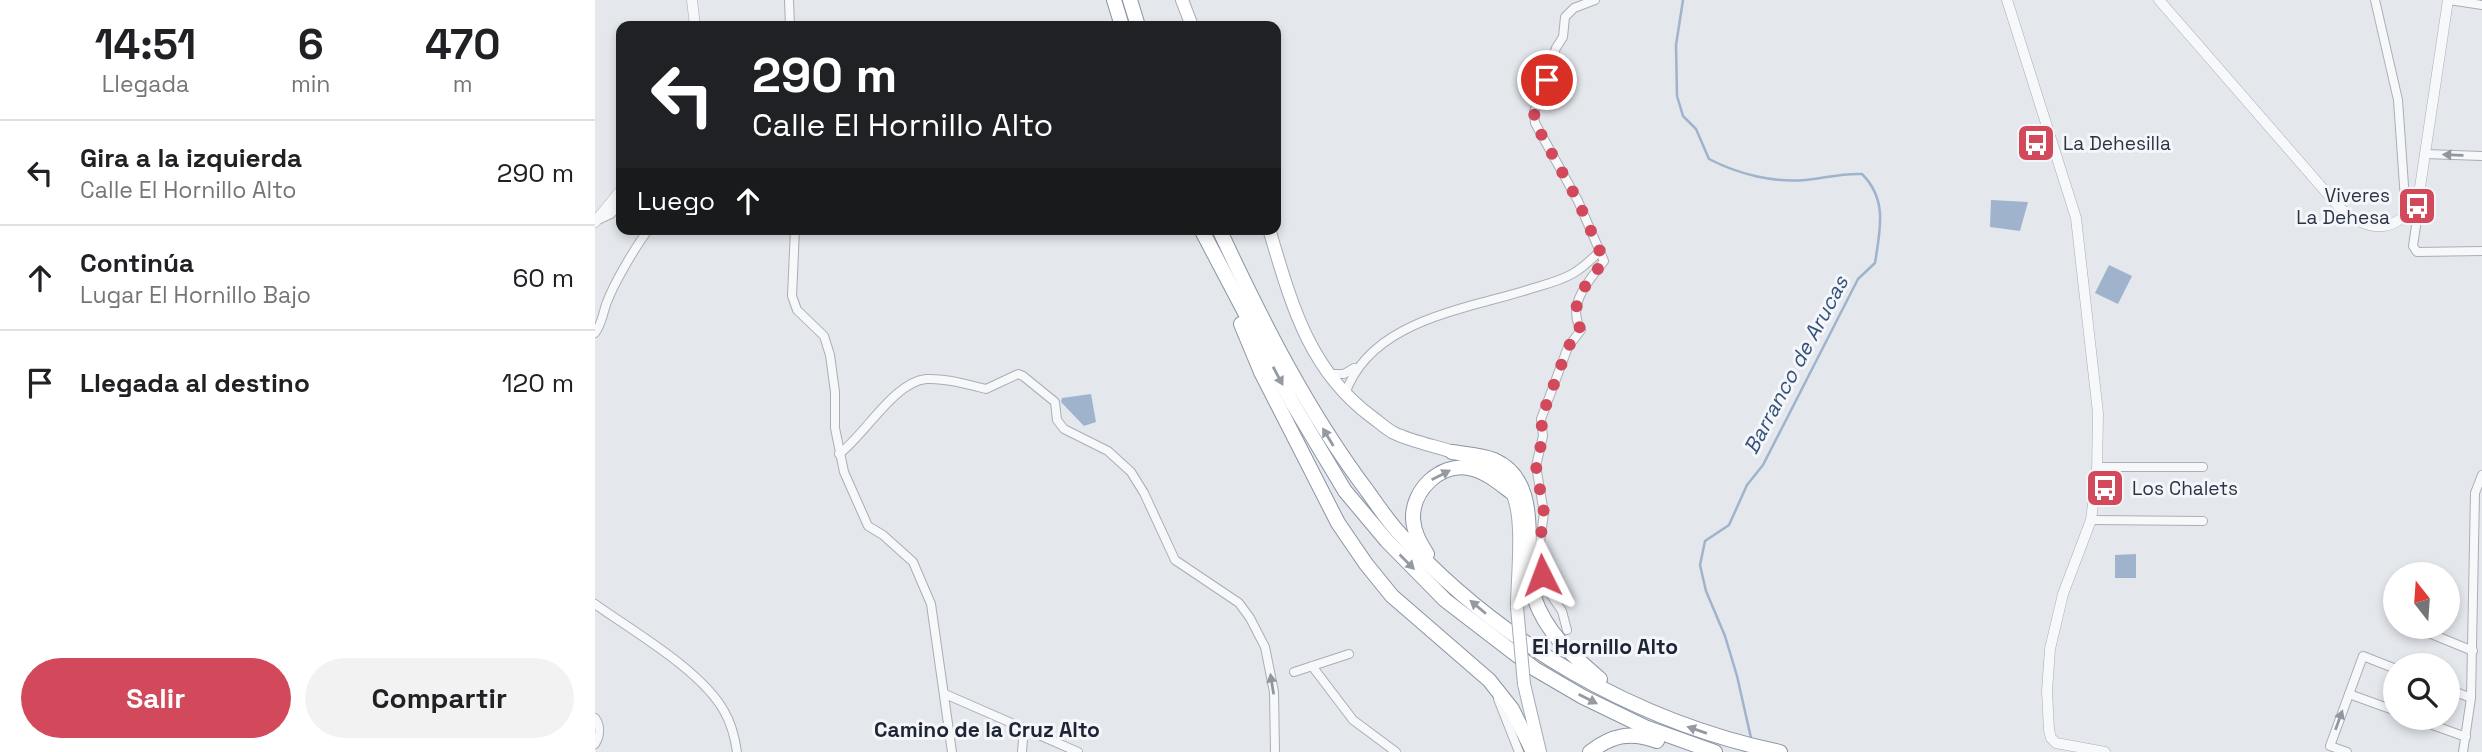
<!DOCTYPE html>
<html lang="es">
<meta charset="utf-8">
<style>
:root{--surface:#fff;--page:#f2f2f2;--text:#202124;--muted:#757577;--line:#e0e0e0;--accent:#d1495b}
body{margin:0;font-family:"Space Grotesk",sans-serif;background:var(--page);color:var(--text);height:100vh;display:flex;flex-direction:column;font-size:26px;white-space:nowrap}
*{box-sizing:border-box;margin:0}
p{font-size:23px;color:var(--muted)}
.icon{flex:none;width:38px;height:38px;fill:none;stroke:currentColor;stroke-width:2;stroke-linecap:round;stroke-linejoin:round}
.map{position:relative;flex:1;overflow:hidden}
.drawer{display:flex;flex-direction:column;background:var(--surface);width:595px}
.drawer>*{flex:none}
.hud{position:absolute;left:21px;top:21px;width:665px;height:214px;border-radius:14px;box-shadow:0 4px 10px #0003;background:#202124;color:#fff;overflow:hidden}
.needle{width:46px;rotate:343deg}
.buttons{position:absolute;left:1788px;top:562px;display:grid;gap:14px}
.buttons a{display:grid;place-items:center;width:77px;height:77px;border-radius:50%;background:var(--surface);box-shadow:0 4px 10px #0003;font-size:35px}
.pin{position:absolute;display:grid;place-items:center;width:60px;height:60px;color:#fff;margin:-30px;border:4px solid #fff;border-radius:50%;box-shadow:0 2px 7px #0007}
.me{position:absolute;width:77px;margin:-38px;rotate:357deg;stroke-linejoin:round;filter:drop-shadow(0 0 5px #0008)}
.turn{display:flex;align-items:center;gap:24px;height:147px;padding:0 21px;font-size:32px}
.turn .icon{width:91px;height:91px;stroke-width:2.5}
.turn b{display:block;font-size:49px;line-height:60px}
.then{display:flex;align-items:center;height:66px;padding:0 21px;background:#0003;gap:14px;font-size:26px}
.eta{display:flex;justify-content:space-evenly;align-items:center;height:119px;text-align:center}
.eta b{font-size:42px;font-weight:700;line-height:49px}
.cta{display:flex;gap:14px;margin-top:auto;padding:14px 21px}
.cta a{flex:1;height:80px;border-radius:42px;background:var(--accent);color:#fff;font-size:28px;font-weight:700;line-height:80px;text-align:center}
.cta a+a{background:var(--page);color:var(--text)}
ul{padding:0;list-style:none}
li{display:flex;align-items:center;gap:21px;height:105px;padding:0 21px;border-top:2px solid var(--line)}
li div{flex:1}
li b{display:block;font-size:26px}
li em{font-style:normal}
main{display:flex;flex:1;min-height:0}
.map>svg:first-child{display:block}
.water{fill:#9fb4cc}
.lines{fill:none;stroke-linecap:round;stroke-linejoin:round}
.stream{stroke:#9fb4cc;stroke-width:2.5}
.minor-casing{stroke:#a9aeb7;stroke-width:10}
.tertiary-casing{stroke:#a9aeb7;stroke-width:11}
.primary-casing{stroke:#a3abb8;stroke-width:14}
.motorway-casing{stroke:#8b94a3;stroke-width:16}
.minor{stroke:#f7f8fa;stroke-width:8}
.tertiary{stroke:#f7f8fa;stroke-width:10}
.primary{stroke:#fff;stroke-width:12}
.motorway{stroke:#fff;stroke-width:14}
.primary-bridge-casing{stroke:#a3abb8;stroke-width:14;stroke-linecap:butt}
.primary-bridge{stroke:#fff;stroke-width:12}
.oneway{fill:#9196a0}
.oneway2{fill:#959aa2}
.route{stroke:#d1495b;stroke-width:12;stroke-dasharray:0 21.6}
.labels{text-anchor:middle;stroke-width:6;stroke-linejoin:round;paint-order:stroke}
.poi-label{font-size:19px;fill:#2b3445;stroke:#f4f6f9;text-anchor:start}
.water-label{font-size:21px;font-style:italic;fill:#34527a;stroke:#f4f6f9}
.neighbourhood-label{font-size:21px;font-weight:bold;fill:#1d2536;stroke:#f4f6f9}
</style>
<main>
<section class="drawer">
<div class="eta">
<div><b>14:51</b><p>Llegada</p></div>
<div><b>6</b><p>min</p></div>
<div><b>470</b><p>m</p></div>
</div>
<ul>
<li><svg class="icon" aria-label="left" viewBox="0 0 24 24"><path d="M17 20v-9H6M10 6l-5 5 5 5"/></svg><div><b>Gira a la izquierda</b><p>Calle El Hornillo Alto</p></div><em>290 m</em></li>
<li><svg class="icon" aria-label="ahead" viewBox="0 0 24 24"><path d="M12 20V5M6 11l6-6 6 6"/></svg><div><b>Continúa</b><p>Lugar El Hornillo Bajo</p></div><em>60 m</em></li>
<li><svg class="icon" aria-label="arrive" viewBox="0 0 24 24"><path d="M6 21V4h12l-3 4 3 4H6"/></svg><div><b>Llegada al destino</b></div><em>120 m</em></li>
</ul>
<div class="cta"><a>Salir</a><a>Compartir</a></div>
</section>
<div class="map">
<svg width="1887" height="752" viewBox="0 0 1887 752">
<rect width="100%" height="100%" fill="#e4e7ec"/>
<g class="water">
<polygon points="1396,200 1433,202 1425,231 1395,227"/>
<polygon points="1514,265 1537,276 1523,304 1500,293"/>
<polygon points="496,394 501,422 489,426 466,402 467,398"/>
<polygon points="1541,554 1541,578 1520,578 1520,555"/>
</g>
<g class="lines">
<path class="stream" d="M 1088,0 L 1081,45 L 1082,96 L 1088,116 L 1101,129 L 1114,159 C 1143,174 1178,183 1211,180 C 1230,178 1247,173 1267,174 C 1293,200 1285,230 1280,263 L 1263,279 L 1168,465 L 1152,485 L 1134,525 L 1110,541 L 1105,565 L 1111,591 L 1130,636 L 1142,676 L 1156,738"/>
<defs>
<g id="minor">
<polyline points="194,0 195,26"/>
<polyline points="1780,0 1803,100 1811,214"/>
<polyline points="1854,0 1887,5"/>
<polyline points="1830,154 1887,156"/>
<polyline points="1817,209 1822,219 1818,246 1822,252 1887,251"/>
<polyline points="1,221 16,214 26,202"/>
<polyline points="200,229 197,296 202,310 229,336 235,355 240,392 240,428 249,472 273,526 288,535 318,562 336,604 357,752"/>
<path d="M 0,333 C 7,324 8,312 12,302 C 19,283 42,244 54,229"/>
<polyline points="733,374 749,374 759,368"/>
<path d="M 750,394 C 775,321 868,310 932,290 C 947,285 963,282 977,274 C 988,268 997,259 1006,250"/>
<path d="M 244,454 C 269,436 299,382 331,379 C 350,378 372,384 391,389 L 423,374 L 428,376 L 460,402 L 462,420 L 469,429 L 513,451 L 536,472 L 549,493 L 580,560 L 644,603 L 655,618 L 670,647 L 679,692 L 680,752"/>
<polyline points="1502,467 1608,467"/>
<polyline points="1496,520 1608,521"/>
<path d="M 0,604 C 39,632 106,670 129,711 C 136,723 140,738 142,752"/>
<polyline points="1824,629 1878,651"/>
<path d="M 972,630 L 967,611 L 954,592 L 947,575 L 945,542 L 949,513 L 941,466 L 948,436 L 946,419 L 973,347 L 986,330 C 971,304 994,281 1009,261 L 983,201 L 940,123 L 939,112 L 961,48 L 968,37 L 970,17 L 979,8 L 1000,0"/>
<polyline points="717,666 758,720 801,752"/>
<polyline points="699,672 754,654"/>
<polyline points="1853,689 1876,698"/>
<polyline points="350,694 483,752"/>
<polyline points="1754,694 1801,711"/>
<polyline points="903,699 924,752"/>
<path d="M 0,718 C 6,726 5,736 0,744"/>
<polyline points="1818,718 1871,737"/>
<polyline points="427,752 429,728"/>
<polyline points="1752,752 1735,746 1768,656 1801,669"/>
<polyline points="1868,752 1876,698 1880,493 1887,475"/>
</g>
<g id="tertiary">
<polyline points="97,0 100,26"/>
<polyline points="1412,0 1481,218 1503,413 1502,473 1496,520 1468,594 1455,649 1452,691 1454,730 1456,738 1461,743 1510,752"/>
<path d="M 1564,0 L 1744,207 C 1775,235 1805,234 1824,194 L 1853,0"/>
<polyline points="0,222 26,190"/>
</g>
<g id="primary">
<polyline points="587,0 597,26"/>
<path d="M 674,229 C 696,302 713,370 777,417 C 784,422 791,429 799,433 C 837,451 893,450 916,491 C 930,516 922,577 922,607"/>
<polyline points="929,684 945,752"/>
</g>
<g id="motorway">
<polyline points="519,0 527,26"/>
<polyline points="535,0 543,26"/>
<polyline points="606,229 698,404 750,491 792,541 850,600 940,669 988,697 1050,727 1120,752"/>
<path d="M 624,229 C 667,321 712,411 773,492 C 783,506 793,521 805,534 C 904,643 1041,722 1185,752"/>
<polyline points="646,324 666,372 743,523 771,564 797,596 894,680 917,709 938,752"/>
<path d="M 857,452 C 870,454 887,455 899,460 C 951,483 925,554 939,597 C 951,633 977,655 1005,679"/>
<path d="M 832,554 C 825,543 819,533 818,519 C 817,490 845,463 874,468 C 890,471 903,482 916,492"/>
<path d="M 995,752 C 1017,735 1036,731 1062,741"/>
</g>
</defs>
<use href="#minor" class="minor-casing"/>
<use href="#tertiary" class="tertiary-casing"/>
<use href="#primary" class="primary-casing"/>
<use href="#motorway" class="motorway-casing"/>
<use href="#minor" class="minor"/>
<use href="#tertiary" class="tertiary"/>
<use href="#primary" class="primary"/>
<use href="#motorway" class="motorway"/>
<defs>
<polyline id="primary-bridge" points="922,607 929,684"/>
</defs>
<use href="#primary-bridge" class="primary-bridge-casing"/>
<use href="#primary-bridge" class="primary-bridge"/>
</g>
<defs><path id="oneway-solid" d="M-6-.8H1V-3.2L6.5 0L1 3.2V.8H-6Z" transform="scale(1.75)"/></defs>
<g class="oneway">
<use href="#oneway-solid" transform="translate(1858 155) rotate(-178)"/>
<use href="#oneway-solid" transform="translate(677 684) rotate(-99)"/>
<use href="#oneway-solid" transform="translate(1744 720) rotate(-70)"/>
</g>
<g class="oneway2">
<use href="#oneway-solid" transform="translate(683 376) rotate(62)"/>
<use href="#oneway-solid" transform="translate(733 437) rotate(-121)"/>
<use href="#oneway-solid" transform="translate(846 475) rotate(-27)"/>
<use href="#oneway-solid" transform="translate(812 562) rotate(45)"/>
<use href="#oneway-solid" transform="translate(883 607) rotate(-140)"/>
<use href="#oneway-solid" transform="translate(993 699) rotate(27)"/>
<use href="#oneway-solid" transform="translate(1102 730) rotate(-161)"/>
</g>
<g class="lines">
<path class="route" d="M 947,575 L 945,542 L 949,513 L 941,466 L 948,436 L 946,419 L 973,347 L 986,330 C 971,304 994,281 1009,261 L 983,201 L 940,123 L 939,112 L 952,80"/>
</g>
<defs>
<symbol id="bus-square" viewBox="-11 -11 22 22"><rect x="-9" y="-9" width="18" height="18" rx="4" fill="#d1495b" stroke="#f4f6f9"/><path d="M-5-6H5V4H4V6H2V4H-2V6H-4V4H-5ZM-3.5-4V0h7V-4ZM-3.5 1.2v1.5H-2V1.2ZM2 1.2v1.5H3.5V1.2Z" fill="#fff"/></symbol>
</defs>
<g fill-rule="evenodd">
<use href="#bus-square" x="1419" y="121" width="44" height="44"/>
<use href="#bus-square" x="1800" y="184" width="44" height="44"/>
<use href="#bus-square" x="1488" y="466" width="44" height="44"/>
</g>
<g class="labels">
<g class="poi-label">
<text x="1468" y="150">La Dehesilla</text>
<text x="1795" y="202" text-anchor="end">Viveres<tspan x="1795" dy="22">La Dehesa</tspan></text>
<text x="1537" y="495">Los Chalets</text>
</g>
<g class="water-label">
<text transform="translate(1201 365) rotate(-62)" y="7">Barranco de Arucas</text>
</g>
<g class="neighbourhood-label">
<text x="1010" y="654">El Hornillo Alto</text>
<text x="392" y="737">Camino de la Cruz Alto</text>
</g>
</g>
</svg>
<div class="buttons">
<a><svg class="needle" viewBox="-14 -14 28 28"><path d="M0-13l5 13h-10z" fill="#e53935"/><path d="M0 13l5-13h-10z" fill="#757577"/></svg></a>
<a><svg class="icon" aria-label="search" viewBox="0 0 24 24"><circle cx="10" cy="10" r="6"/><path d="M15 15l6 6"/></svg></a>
</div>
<div class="pin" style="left:952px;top:80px;background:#d93025"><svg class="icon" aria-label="arrive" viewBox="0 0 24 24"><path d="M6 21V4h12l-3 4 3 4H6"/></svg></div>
<svg class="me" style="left:947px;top:575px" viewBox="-20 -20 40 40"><path d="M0-17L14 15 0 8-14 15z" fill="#d1495b" stroke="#fff" stroke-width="4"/></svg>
<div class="hud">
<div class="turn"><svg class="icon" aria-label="left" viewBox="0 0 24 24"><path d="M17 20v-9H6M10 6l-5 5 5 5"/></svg><div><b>290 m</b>Calle El Hornillo Alto</div></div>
<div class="then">Luego<svg class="icon" aria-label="ahead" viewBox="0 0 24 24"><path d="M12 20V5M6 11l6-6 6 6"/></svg></div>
</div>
</div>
</main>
